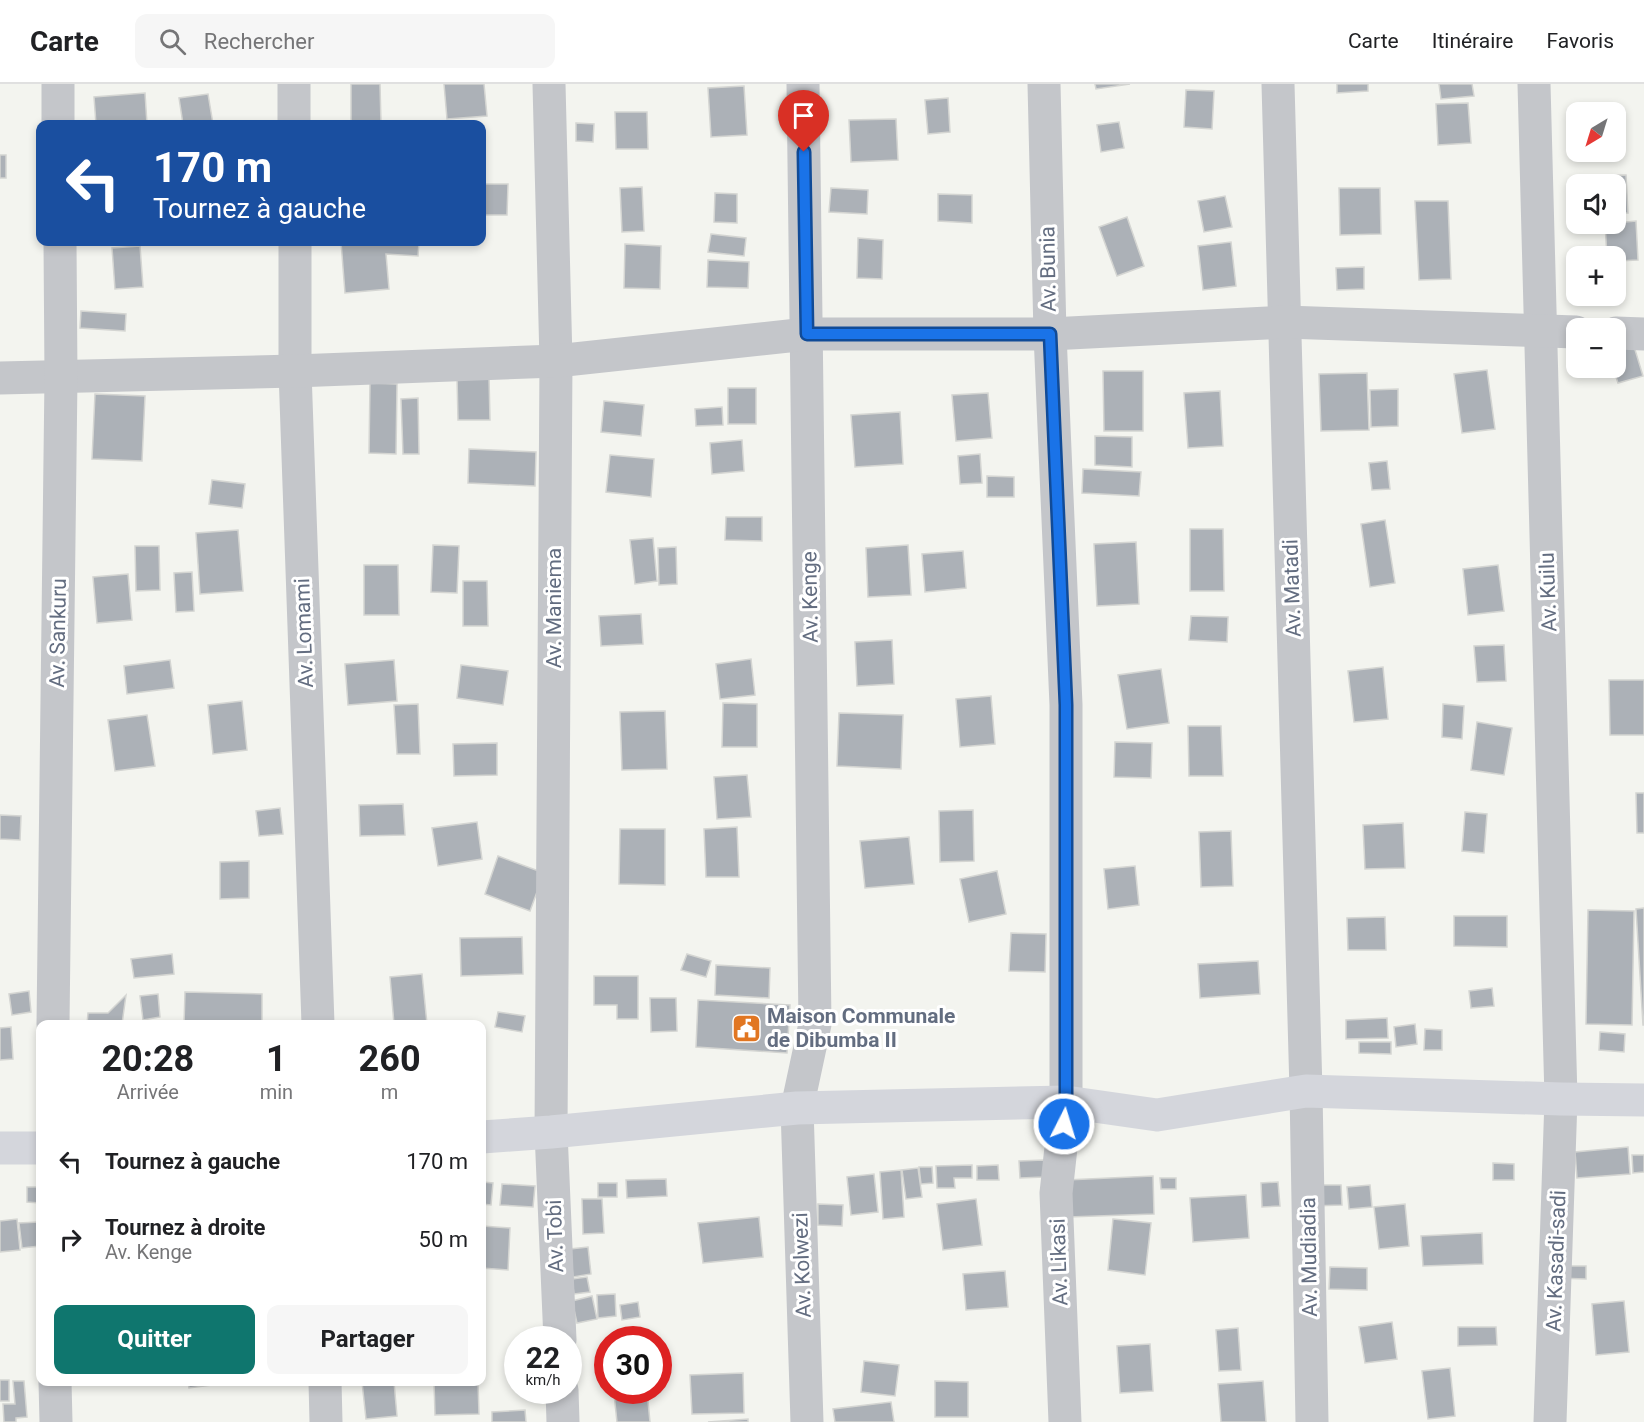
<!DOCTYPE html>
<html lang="fr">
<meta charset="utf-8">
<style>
:root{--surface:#fff;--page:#f6f6f6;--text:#202124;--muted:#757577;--line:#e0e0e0;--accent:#0f766e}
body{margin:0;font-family:Roboto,sans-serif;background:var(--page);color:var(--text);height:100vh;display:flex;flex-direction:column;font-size:22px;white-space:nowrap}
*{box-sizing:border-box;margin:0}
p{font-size:20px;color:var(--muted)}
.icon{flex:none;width:33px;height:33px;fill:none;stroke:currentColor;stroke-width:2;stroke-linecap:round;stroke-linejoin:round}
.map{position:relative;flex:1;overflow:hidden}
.panel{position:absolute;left:36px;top:936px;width:450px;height:366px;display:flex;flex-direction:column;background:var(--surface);border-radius:12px;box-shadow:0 3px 9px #0003}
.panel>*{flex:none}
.guide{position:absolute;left:36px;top:36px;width:450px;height:126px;border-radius:12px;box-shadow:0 3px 9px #0003;background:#1a4fa0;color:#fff;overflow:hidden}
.needle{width:39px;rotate:218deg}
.controls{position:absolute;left:1566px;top:18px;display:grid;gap:12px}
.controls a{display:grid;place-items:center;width:60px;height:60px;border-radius:12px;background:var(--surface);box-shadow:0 3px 9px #0003;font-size:30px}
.speed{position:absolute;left:504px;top:1242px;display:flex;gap:12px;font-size:30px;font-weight:700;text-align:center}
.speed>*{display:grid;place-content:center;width:78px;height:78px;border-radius:50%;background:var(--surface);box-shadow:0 3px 9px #0003;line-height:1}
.speed small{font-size:15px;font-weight:400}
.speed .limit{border:9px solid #d22;background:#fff;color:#111}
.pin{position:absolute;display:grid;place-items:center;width:51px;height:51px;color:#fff;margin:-62px -26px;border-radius:50% 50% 50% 0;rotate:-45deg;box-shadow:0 0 6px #0007}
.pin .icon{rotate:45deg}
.me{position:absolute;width:66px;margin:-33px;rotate:5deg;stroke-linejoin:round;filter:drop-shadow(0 0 4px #0008)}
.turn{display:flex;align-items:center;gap:21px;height:126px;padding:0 18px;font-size:27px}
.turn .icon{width:78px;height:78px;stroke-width:2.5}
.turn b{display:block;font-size:42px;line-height:51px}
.eta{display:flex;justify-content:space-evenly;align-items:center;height:102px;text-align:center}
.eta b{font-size:36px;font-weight:700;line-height:42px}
.cta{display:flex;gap:12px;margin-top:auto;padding:12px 18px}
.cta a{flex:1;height:69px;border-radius:12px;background:var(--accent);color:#fff;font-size:24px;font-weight:700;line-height:69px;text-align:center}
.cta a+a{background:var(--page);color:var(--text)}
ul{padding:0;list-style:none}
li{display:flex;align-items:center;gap:18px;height:78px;padding:0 18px}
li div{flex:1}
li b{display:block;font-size:22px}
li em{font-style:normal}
header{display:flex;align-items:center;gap:36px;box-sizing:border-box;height:84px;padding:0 30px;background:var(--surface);border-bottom:2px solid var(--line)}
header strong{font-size:28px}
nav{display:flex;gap:33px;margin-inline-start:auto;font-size:21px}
.search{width:420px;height:54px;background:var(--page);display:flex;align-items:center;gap:15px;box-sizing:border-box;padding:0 21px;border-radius:12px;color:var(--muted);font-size:22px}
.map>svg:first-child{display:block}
.building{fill:#acb1b7;stroke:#d4d5d2;stroke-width:1.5}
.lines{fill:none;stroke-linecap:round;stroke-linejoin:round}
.minor{stroke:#c4c6ca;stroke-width:33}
.trunk{stroke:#d4d6dc;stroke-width:33}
.route-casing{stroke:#114b97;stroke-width:15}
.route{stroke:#1a73e8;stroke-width:10}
.labels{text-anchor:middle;stroke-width:6;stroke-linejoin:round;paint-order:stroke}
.street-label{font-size:21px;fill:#636d80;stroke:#fff}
.poi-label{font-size:21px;font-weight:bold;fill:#636d80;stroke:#fff;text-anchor:start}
</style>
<header>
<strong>Carte</strong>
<div class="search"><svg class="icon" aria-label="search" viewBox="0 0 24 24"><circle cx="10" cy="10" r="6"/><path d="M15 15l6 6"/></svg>Rechercher</div>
<nav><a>Carte</a><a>Itinéraire</a><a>Favoris</a></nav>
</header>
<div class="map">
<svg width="1644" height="1338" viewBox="0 0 1644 1338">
<rect width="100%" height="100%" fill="#f3f4ef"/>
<g class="building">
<polygon points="351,0 380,0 381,40 351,40"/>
<polygon points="444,0 484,0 487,32 447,35"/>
<polygon points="1095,0 1130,0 1096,5"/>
<polygon points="1337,0 1368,0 1368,7 1337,9"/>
<polygon points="1439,0 1472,0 1474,12 1441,15"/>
<polygon points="744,2 747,51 711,53 708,4"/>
<polygon points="1186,6 1214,7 1212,45 1184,43"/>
<polygon points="145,9 147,40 96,40 94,13"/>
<polygon points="208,10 213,40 183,40 179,14"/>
<polygon points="948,14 950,48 928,50 925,16"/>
<polygon points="1468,19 1471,59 1438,61 1436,20"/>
<polygon points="615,28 647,28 648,65 616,65"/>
<polygon points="896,35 898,76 851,78 849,36"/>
<polygon points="1119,38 1124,64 1101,68 1097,41"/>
<polygon points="576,39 594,40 593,58 576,57"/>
<rect x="0" y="71" width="6" height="23"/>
<polygon points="1626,91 1628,129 1616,129 1616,100 1585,100 1585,92"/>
<polygon points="482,100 508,100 507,131 482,131"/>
<polygon points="642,103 644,147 622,148 620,104"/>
<polygon points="831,104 868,106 867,130 829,128"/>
<polygon points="1339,104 1380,104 1381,150 1340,151"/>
<polygon points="715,109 737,110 737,139 714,138"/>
<polygon points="938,110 972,111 972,139 938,137"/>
<polygon points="1225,112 1232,143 1204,148 1198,117"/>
<polygon points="1415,117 1448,117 1451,195 1419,196"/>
<polygon points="1127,133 1144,182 1117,192 1099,143"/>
<polygon points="1636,137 1638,176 1616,177 1616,172 1607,172 1605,140"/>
<polygon points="711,150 746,154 744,172 708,168"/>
<polygon points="858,154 883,156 882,195 857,194"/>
<polygon points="341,158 419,158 418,172 386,170 389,205 345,209"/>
<polygon points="1231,158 1236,202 1203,206 1198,162"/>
<polygon points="625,160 661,162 660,205 624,204"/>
<polygon points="140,162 143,203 115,205 112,164"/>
<polygon points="708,176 749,178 748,204 707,203"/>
<polygon points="1364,183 1364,205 1337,206 1336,184"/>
<polygon points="81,227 126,230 125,247 80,244"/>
<polygon points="1633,259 1643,292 1618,299 1613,284 1616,284 1616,264"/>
<polygon points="1487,286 1495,345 1462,349 1454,290"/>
<polygon points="1103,287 1143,287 1143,347 1104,347"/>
<polygon points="1367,289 1369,346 1321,347 1319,290"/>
<polygon points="457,293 489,293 490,336 458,336"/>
<polygon points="370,299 397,300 396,370 369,369"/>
<rect x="728" y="304" width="28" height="36"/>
<polygon points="1398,305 1398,342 1371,343 1370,306"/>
<polygon points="1220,307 1223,362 1188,364 1184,309"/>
<polygon points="988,309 992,354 956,357 952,311"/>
<polygon points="95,310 145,312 142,377 92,375"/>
<polygon points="418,314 419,370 403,370 401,315"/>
<polygon points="604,317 644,321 641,352 601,348"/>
<polygon points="722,323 723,341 696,342 695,325"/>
<polygon points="900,328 903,380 855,383 851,331"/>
<polygon points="1095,352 1132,353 1132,383 1095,381"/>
<polygon points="742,356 744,387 712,390 710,359"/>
<polygon points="469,365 536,368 535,402 468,399"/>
<polygon points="980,370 982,399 960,400 958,372"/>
<polygon points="610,371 654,375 651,413 606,408"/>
<polygon points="1387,377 1390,405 1372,406 1369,379"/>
<polygon points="1083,385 1141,388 1139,412 1082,409"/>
<polygon points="987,392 1014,393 1014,413 987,413"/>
<polygon points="212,396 245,400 242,424 209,420"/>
<polygon points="726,433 762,433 762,457 725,456"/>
<polygon points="1385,436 1395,499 1370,503 1361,440"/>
<polygon points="1190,445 1223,445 1224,507 1190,507"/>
<polygon points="238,446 243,507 200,510 196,449"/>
<polygon points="653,454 657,497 635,500 630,456"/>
<polygon points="1136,458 1139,520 1097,522 1094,460"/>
<polygon points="433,461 459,462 457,509 431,508"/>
<polygon points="908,461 911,511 868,513 866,464"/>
<polygon points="135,462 159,462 160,506 136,507"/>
<polygon points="676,463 677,500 659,501 658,464"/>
<polygon points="963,467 966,504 925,508 922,470"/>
<polygon points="364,481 398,481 399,531 364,531"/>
<polygon points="1498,481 1504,527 1468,531 1463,485"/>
<polygon points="192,488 194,527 176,528 174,489"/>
<polygon points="128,490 132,536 97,539 93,493"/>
<polygon points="463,497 487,497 488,542 463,542"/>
<polygon points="641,530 643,560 601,562 599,532"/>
<polygon points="1191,532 1228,533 1227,558 1189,556"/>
<polygon points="892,556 894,600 857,602 855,558"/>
<polygon points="1504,561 1506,597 1477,598 1474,562"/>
<polygon points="751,575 755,611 720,615 716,580"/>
<polygon points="170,576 174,604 127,610 124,582"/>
<polygon points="394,576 397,617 348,621 345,580"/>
<polygon points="461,581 508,587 503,621 457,614"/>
<polygon points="1383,583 1388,635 1354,638 1348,587"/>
<polygon points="1161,585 1169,639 1127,645 1118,591"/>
<polygon points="1609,596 1644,596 1644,651 1610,651"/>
<polygon points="991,612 995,660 960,663 956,615"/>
<polygon points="242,617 247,666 213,670 208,621"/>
<polygon points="723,619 757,620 757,663 722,663"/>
<polygon points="418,620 420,670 397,670 394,621"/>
<polygon points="1443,620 1464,622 1462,655 1442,653"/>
<polygon points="665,627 667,685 622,686 620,628"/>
<polygon points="839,629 903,631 901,685 837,682"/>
<polygon points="147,631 155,682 115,687 108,636"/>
<polygon points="1477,638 1512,644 1504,691 1471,686"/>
<polygon points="1188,642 1221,642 1223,692 1189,692"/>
<polygon points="1115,658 1152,659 1151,694 1114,693"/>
<polygon points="497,659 497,691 454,692 453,660"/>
<polygon points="747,691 751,733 717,735 714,693"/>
<polygon points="1636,709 1644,709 1644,749 1637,749"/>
<polygon points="403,720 405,751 360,752 359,721"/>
<polygon points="280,724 283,750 259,752 256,727"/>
<polygon points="973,726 974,777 940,778 939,727"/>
<polygon points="1465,728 1487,730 1484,769 1462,767"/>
<polygon points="0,731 21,732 20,756 0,755"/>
<polygon points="477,738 482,775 438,782 432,744"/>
<polygon points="1403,739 1405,784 1365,785 1363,741"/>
<polygon points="737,743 739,793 706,793 704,745"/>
<polygon points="620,745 665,745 665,801 619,800"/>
<polygon points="1231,747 1233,802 1201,803 1199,748"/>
<polygon points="909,753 914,800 865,804 860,757"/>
<polygon points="498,772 544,789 530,827 485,810"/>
<polygon points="249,777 249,814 220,815 220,778"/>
<polygon points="1135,782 1139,821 1108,825 1104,785"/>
<polygon points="997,787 1006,830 969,838 960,795"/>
<polygon points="1644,824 1644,941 1643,941 1636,825"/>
<polygon points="1588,826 1634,827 1632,941 1586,940"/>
<polygon points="1454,832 1507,832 1507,863 1454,862"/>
<polygon points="1385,833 1386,866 1348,866 1347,834"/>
<polygon points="1011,849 1046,850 1045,888 1009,887"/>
<polygon points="522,853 523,890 461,892 460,854"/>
<polygon points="172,870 174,890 134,894 131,875"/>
<polygon points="687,870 711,877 706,893 681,886"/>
<polygon points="1258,877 1260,910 1200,914 1198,880"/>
<polygon points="716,881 770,884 769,914 715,911"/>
<polygon points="422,890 427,940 394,940 390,893"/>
<polygon points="594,892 638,892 638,935 617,935 617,921 594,921"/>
<polygon points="1492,904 1494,922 1471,924 1469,907"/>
<polygon points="29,907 31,928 12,931 9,910"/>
<polygon points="185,908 262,910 262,940 184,940"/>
<polygon points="158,910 160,933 143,936 140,912"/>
<polygon points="126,911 122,940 87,940 88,929 108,929"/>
<polygon points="650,914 676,914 677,947 651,948"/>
<polygon points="698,916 790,921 787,969 696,963"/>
<polygon points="498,928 525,932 522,948 495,943"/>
<polygon points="1387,934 1388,954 1346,955 1346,936"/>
<polygon points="1415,940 1417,960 1396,963 1394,943"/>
<polygon points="11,943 13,975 0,976 0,944"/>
<polygon points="1425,945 1442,946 1442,966 1424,966"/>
<polygon points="1600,948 1625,950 1624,968 1599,966"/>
<polygon points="1359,958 1391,958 1391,970 1359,969"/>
<polygon points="1628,1063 1630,1090 1577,1094 1575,1068"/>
<polygon points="1632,1071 1644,1071 1644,1088 1633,1089"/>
<polygon points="1044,1076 1044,1093 1020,1094 1019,1077"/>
<polygon points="1493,1079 1514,1080 1514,1096 1493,1096"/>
<polygon points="972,1081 972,1094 954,1094 955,1104 937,1104 936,1082"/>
<polygon points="998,1081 999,1096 977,1096 977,1082"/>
<polygon points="919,1083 932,1083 933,1099 921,1100"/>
<polygon points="918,1084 922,1113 906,1115 902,1086"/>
<polygon points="901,1086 904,1133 883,1135 880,1088"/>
<polygon points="874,1090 878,1128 851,1131 847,1093"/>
<polygon points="1153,1092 1154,1130 1068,1133 1066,1096"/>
<polygon points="1160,1094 1176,1094 1176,1105 1161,1105"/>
<polygon points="666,1095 667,1112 627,1114 626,1096"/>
<polygon points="482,1098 493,1099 491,1121 482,1120"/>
<polygon points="1278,1098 1280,1122 1262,1123 1261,1099"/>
<rect x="598" y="1099" width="19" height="14"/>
<polygon points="502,1100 535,1102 533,1123 500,1121"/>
<polygon points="1311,1101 1341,1101 1342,1121 1311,1122"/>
<polygon points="1370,1101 1372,1123 1349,1125 1347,1103"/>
<polygon points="27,1103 40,1103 40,1119 27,1118"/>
<polygon points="1246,1111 1249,1154 1193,1158 1190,1114"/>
<polygon points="582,1115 602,1115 604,1149 583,1150"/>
<polygon points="976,1115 982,1161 943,1166 937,1120"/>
<polygon points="818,1120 843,1121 842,1142 818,1141"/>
<polygon points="1405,1120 1409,1162 1379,1165 1374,1123"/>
<polygon points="759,1133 763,1173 703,1179 698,1139"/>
<polygon points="17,1135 20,1166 0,1168 0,1137"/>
<polygon points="1113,1135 1151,1139 1145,1191 1108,1186"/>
<polygon points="39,1138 40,1162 22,1164 19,1139"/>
<polygon points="482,1142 510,1144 508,1186 482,1184"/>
<polygon points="1482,1149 1483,1180 1423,1182 1421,1152"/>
<polygon points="588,1163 591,1190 573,1193 570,1165"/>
<polygon points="1557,1182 1586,1182 1586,1195 1557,1194"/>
<polygon points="1330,1183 1367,1184 1367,1206 1329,1205"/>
<polygon points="1005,1187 1008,1223 966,1226 963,1190"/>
<polygon points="587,1193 590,1208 574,1210 572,1195"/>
<polygon points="615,1210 616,1232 598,1234 597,1211"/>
<polygon points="592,1212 597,1235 577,1239 572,1217"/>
<polygon points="1624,1217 1629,1268 1596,1271 1592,1220"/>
<polygon points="638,1218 640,1233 622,1236 620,1221"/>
<polygon points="1392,1238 1397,1275 1365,1279 1359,1243"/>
<polygon points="1458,1243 1496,1243 1497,1261 1458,1262"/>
<polygon points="1238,1244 1241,1286 1219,1287 1216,1246"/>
<polygon points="1150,1260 1153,1307 1120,1309 1117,1262"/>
<polygon points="864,1277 899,1281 895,1312 861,1308"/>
<polygon points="1450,1284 1455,1332 1428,1335 1422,1287"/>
<polygon points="743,1289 744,1329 692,1330 690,1291"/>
<rect x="0" y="1296" width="9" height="21"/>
<polygon points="13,1297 24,1297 27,1333 16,1334 16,1338 4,1338 3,1320 15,1320"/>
<polygon points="935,1297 968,1298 968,1333 935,1333"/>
<polygon points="1263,1297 1266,1338 1221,1338 1218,1300"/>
<polygon points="188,1298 219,1298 219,1300 189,1304"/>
<polygon points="362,1298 394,1298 397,1332 366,1335"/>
<polygon points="434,1298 478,1298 479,1330 435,1331"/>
<polygon points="647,1307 650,1338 617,1338 614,1310"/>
<polygon points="891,1318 894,1338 835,1338 833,1325"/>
<polygon points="525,1326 526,1338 492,1338 492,1328"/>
<polygon points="748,1335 748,1338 708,1338"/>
</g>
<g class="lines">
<g class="minor">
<polyline points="58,0 58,40"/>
<polyline points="294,0 294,40"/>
<polyline points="549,0 556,277 551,1048 560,1256"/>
<polyline points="803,0 815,940 797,1024 807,1338"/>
<polyline points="1044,0 1050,250 1066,621 1066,1018 1056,1109 1065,1338"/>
<polyline points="1278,0 1306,1007 1312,1338"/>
<polyline points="1534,0 1561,1015 1550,1338"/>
<polyline points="295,158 295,287 318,940"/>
<polyline points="1616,249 1644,250"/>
<polyline points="0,294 295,287 556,277 807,250 1050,250 1285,238 1576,248"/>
<polyline points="53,940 61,293 60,158"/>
<polyline points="55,1298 56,1338"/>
<polyline points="325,1298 326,1338"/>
<polyline points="562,1306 563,1338"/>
</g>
<g class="trunk">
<polyline points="482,1053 551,1048 797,1024 1066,1018 1157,1031 1306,1007 1561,1015 1644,1016"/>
<polyline points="0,1064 40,1064"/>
</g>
</g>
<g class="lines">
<defs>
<polyline id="route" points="804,68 807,250 1050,250 1066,621 1066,1018 1064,1040"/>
</defs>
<use href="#route" class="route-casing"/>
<use href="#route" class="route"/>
</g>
<defs>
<symbol id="civic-square" viewBox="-11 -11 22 22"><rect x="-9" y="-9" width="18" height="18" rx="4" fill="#e17622" stroke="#fff"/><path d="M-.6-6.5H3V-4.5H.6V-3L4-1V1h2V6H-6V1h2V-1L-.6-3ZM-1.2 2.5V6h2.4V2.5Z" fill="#fff"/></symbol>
</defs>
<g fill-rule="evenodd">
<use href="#civic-square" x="730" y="928" width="33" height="33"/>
</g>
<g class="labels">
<g class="street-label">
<text transform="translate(1048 185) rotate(-91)" y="7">Av. Bunia</text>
<text transform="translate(1292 504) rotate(-92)" y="7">Av. Matadi</text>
<text transform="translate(1548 508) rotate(-92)" y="7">Av. Kuilu</text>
<text transform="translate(810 513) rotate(-91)" y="7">Av. Kenge</text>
<text transform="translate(554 524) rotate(-90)" y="7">Av. Maniema</text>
<text transform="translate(58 549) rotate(-89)" y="7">Av. Sankuru</text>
<text transform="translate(304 549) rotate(-92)" y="7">Av. Lomami</text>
<text transform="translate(555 1152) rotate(-92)" y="7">Av. Tobi</text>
<text transform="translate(1309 1173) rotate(-91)" y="7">Av. Mudiadia</text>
<text transform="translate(1556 1177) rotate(-88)" y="7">Av. Kasadi-sadi</text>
<text transform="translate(1059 1178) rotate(-92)" y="7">Av. Likasi</text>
<text transform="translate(802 1181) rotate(-92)" y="7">Av. Kolwezi</text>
</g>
<g class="poi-label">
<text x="767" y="939">Maison Communale<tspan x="767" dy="24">de Dibumba II</tspan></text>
</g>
</g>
</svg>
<div class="controls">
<a><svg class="needle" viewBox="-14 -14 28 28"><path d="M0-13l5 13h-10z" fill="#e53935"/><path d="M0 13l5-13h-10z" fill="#757577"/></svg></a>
<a><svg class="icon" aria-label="sound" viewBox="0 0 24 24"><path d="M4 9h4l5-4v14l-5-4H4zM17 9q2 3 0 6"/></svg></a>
<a>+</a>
<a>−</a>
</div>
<div class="speed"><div>22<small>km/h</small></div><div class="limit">30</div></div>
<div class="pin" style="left:804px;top:68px;background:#d93025"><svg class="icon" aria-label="arrive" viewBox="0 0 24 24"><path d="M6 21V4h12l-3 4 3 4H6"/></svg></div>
<svg class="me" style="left:1064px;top:1040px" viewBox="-20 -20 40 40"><circle r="17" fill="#1a73e8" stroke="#fff" stroke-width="3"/><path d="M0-11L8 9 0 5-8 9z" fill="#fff"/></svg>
<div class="guide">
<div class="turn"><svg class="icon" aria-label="left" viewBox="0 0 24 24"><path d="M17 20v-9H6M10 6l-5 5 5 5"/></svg><div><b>170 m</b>Tournez à gauche</div></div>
</div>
<section class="panel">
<div class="eta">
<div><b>20:28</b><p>Arrivée</p></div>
<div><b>1</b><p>min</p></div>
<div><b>260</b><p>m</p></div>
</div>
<ul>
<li><svg class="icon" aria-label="left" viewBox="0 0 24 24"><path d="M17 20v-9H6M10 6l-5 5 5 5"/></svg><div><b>Tournez à gauche</b></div><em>170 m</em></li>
<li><svg class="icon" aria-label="right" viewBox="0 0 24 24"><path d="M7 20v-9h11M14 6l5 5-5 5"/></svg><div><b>Tournez à droite</b><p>Av. Kenge</p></div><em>50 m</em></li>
</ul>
<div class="cta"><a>Quitter</a><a>Partager</a></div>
</section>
</div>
